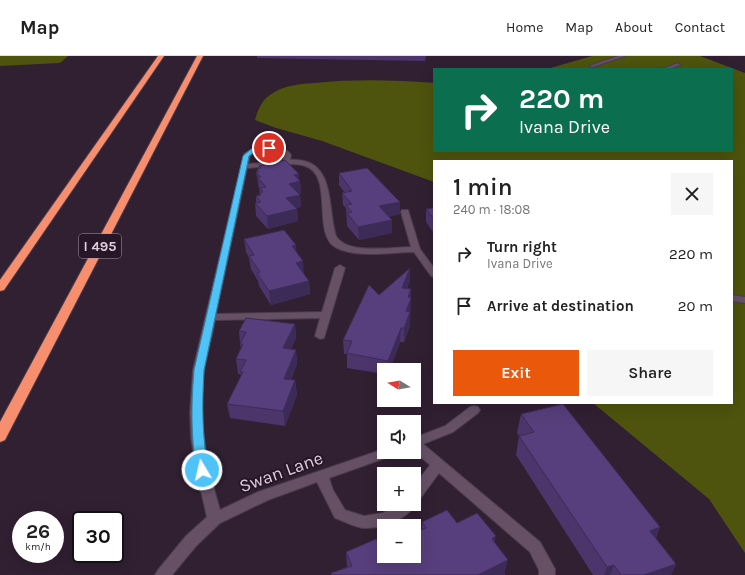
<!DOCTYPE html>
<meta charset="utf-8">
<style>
:root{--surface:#fff;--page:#f6f6f6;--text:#222;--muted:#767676;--line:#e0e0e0;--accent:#ea580c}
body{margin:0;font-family:Karla,sans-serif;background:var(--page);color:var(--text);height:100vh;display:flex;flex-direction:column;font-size:15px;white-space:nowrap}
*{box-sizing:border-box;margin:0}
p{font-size:13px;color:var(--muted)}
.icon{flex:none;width:22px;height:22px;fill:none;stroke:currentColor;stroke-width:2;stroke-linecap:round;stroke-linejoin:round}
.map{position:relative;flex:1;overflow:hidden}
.drawer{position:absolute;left:433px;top:104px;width:300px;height:244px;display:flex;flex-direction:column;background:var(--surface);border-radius:0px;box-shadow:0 4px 16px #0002}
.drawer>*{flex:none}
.hud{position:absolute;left:433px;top:12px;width:300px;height:84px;border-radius:0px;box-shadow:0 4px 16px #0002;background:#0b6e4f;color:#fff;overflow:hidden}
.needle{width:26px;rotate:281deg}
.controls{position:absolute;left:377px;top:307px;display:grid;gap:8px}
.controls a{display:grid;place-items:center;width:44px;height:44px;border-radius:0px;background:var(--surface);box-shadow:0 4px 16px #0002;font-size:20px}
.speed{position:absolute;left:12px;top:455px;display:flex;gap:8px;font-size:20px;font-weight:700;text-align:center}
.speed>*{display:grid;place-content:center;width:52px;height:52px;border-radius:50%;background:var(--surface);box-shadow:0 4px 16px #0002;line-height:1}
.speed small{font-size:10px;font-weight:400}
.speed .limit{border:2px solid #111;border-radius:6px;background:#fff;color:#111}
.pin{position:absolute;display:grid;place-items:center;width:34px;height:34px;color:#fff;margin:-17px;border:2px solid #fff;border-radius:50%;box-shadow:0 1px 4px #0007}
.me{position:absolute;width:44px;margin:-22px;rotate:351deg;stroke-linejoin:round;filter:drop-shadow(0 0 3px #0008)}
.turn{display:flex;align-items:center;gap:14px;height:84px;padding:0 20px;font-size:18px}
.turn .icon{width:52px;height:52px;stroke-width:2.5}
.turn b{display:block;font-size:28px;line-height:34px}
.round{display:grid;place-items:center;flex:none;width:42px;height:42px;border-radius:0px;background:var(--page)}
.overview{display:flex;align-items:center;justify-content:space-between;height:68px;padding:0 20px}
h1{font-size:24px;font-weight:600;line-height:30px}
.primary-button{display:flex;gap:8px;margin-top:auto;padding:8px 20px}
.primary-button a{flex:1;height:46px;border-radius:0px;background:var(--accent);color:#fff;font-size:16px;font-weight:600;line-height:46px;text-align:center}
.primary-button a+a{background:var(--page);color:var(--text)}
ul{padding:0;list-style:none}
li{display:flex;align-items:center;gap:12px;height:52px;padding:0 20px}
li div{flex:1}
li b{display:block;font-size:15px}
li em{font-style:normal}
header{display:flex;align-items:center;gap:24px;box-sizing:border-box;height:56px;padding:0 20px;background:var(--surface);border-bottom:1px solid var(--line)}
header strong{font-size:19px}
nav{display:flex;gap:22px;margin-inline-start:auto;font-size:14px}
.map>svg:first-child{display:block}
.green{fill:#4e530d}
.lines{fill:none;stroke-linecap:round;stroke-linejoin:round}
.minor-casing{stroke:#4c3c4c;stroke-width:2}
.highway-casing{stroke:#4c3c4c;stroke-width:2}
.minor{fill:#655065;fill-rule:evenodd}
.highway{fill:#f78f6f;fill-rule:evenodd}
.wall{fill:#4b356b}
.shaded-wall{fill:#3d2b57}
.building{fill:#573e7c;stroke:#3d2b57}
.route{fill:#4fc3f7;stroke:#337fa1}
.labels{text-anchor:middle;stroke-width:4;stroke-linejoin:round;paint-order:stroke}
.shield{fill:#271528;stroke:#a697a6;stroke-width:1}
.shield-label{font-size:14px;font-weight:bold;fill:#dccfdc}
.near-street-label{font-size:18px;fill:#dccfdc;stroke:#271528}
</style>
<header>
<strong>Map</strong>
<nav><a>Home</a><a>Map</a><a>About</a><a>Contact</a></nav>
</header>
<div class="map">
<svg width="745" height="519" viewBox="0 0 745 519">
<rect width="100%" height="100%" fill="#311f32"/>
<g class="green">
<polygon points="0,0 68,0 60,7 0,10"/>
<path d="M 592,0 L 700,0 L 745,17 L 745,497 L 709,443 L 593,347 L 732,347 L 732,105 L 434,105 L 434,126 L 322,85 L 276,72 L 255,64 C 258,53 262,43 273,37 C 285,29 301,28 314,27 C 356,23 392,24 434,27 L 434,95 L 732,95 L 732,13 L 547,13 Z"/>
</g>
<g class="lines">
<defs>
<g id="minor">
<polygon points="618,0 625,0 593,11 589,10"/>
<polygon points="678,7 680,9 670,13 662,13"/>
<path d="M 266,89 C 276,90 286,91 291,99 L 290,104 C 336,101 327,150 336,180 C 347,199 391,191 411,191 L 401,156 L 402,154 L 408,154 L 420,193 L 434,212 L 434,221 L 431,220 L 414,196 C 390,196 357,203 335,191 C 312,177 334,119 305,110 C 289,105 264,111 247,112 L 216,258 L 322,256 L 335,212 L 340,209 L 345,212 L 324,282 L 320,283 L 315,280 L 320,262 L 215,264 C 212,281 207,298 204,315 C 198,365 206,407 220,454 L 258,436 L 384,393 L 384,396 L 395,396 L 394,399 L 329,422 L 333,434 L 345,454 L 364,460 L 383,457 L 400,448 L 414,448 L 414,446 L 415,448 C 407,464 383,472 365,472 C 356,472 344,465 335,462 L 317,426 L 268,444 L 220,467 L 196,490 L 172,519 L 155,519 L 158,514 L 186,480 L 207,461 L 196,413 L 191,382 L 190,356 L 193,314 L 244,98 L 254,92 ZM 272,93 L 284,97 L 283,105 L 248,108 L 250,99 C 257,95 264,93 272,93 Z"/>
<polygon points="732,239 745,241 745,247 732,245"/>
<polygon points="474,350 478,351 480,354 478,357 453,376 423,388 540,486 555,513 555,519 539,519 539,514 530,496 439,417 419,444 414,446 414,430 430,409 414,395 414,382 445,370 470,351"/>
</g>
<g id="highway">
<polygon points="158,0 164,0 4,234 0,235 0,224"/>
<polygon points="197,0 203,0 7,380 5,384 0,386 0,366"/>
</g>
</defs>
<use href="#minor" class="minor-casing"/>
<use href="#highway" class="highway-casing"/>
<use href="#minor" class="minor"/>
<use href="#highway" class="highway"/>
</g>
<g class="wall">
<polygon points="257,0 426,0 425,5 257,2"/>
<polygon points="259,110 299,124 300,125 301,137 299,138 300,139 301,151 296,152 297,153 298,165 268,173 256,160 255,147 256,147 256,140 260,139 259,137 260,137 258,127 256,116 257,115 257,113 259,112"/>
<polygon points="339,117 400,146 400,158 388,161 392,164 392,177 359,184 347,170 346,152 343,149 342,137 344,136 339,129"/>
<polygon points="434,152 434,189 433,187 433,176 426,166 426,153"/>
<polygon points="244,183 296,189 296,196 304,219 309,225 310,238 271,249 259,230 258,225 251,213 249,202 246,196"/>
<polygon points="410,225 407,233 411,233 410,270 404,286 400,286 390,314 384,314 384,318 347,312 347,298 344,298 343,284 379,239"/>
<polygon points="295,268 296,282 291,293 296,294 297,308 291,324 295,324 297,339 285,370 230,362 227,348 241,320 240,318 238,318 236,303 241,293 240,288 240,287 239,275"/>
<polygon points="521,358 660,471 656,482 676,508 671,519 593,519 516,399 519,380 517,377"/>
<polygon points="422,466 457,467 495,487 505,519 331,519 331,517 347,511 346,496 382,493 422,474"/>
</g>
<g class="shaded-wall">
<polygon points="299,118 299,126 300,125 301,137 290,140 289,128 294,119"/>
<polygon points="300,139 301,151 287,154 286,142"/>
<polygon points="400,146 400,158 379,163 379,150"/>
<polygon points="297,153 298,165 268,173 267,160"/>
<polygon points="392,164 392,177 359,184 358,171"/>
<polygon points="296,189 297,202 292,190"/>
<polygon points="303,205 304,219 296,207"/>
<polygon points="410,212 410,225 402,246 402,232"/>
<polygon points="309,225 310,238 271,249 269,235"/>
<polygon points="411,233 410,256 405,269 406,255 408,241"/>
<polygon points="410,256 410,270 404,286 404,272"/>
<polygon points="295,268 296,282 285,307 283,292"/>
<polygon points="401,272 400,286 390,314 388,314 388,305"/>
<polygon points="296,294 297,308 285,337 284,323"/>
<polygon points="295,324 297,339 285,370 283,355"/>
<polygon points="660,471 652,490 650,475"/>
<polygon points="496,480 493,495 492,483"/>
<polygon points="508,504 504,519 478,519"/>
<polygon points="676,508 671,519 644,519"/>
<polygon points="614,509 610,519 604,519 607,511"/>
</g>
<g class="building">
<polygon points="285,104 299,118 294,119 300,125 289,128 300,139 286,142 297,153 267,160 255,147 261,146 256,140 261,139 259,137 263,136 260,132 266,131 257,121 261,121 256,116 259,115 257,113 261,112 259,110"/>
<polygon points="367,112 400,146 379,150 392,164 358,171 347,157 352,156 346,149 352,148 342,137 352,135 339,117"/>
<polygon points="434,152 434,163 426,153"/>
<polygon points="284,174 296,189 292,190 303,205 296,207 309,225 269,235 257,217 260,216 249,200 254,199 244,183"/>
<polygon points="410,212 402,232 411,233 408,241 411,242 406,255 410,256 404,272 401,272 388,305 347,297 352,285 343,284 369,229 379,239"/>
<polygon points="246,262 295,268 283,292 296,294 284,323 295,324 283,355 227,348 243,316 240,316 246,304 236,303 243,288 240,288 246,276 239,275"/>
<polygon points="563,348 660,471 650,475 676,508 644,519 621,519 614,509 607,511 519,380 534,376 521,358"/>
<polygon points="447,454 457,467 477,457 496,480 492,483 508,504 478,519 332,519 331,517 352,510 346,496 376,483 382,493 384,492 384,500 414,500 414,477 426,472 422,466"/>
</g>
<path class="route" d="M 269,90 L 272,92 L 271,93 L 255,96 L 249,100 L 204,314 C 202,350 202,378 208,414 L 206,418 L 202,419 L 198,418 L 196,414 C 191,378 191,350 194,314 L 243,100 L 251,93 Z"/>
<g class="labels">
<rect class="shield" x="79" y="178" width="42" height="24" rx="3"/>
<g class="shield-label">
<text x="100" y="195">I 495</text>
</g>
<g class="near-street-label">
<text transform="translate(281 416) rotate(-20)" y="6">Swan Lane</text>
</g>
</g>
</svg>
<div class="controls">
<a><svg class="needle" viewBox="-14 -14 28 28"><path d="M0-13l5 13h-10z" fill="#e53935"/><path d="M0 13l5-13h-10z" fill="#767676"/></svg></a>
<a><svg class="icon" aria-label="sound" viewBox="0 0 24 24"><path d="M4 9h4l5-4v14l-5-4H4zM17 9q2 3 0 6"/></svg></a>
<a>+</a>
<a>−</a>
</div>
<div class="speed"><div>26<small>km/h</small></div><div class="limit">30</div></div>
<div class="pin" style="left:269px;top:92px;background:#d93025"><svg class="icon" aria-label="arrive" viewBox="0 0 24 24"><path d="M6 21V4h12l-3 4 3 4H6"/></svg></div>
<svg class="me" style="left:202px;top:414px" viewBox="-20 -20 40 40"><circle r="17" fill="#4fc3f7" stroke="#fff" stroke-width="3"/><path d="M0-11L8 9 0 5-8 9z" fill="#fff"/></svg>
<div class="hud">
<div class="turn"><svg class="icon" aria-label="right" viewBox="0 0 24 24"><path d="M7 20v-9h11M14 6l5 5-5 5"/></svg><div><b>220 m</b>Ivana Drive</div></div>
</div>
<section class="drawer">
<div class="overview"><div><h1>1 min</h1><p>240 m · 18:08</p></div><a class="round"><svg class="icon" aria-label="close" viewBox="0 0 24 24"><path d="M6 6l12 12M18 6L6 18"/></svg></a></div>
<ul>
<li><svg class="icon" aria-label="right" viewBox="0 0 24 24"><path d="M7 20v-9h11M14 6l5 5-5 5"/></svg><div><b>Turn right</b><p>Ivana Drive</p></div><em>220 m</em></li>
<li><svg class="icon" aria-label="arrive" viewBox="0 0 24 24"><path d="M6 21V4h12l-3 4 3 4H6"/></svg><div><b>Arrive at destination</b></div><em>20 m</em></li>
</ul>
<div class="primary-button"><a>Exit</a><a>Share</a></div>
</section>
</div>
